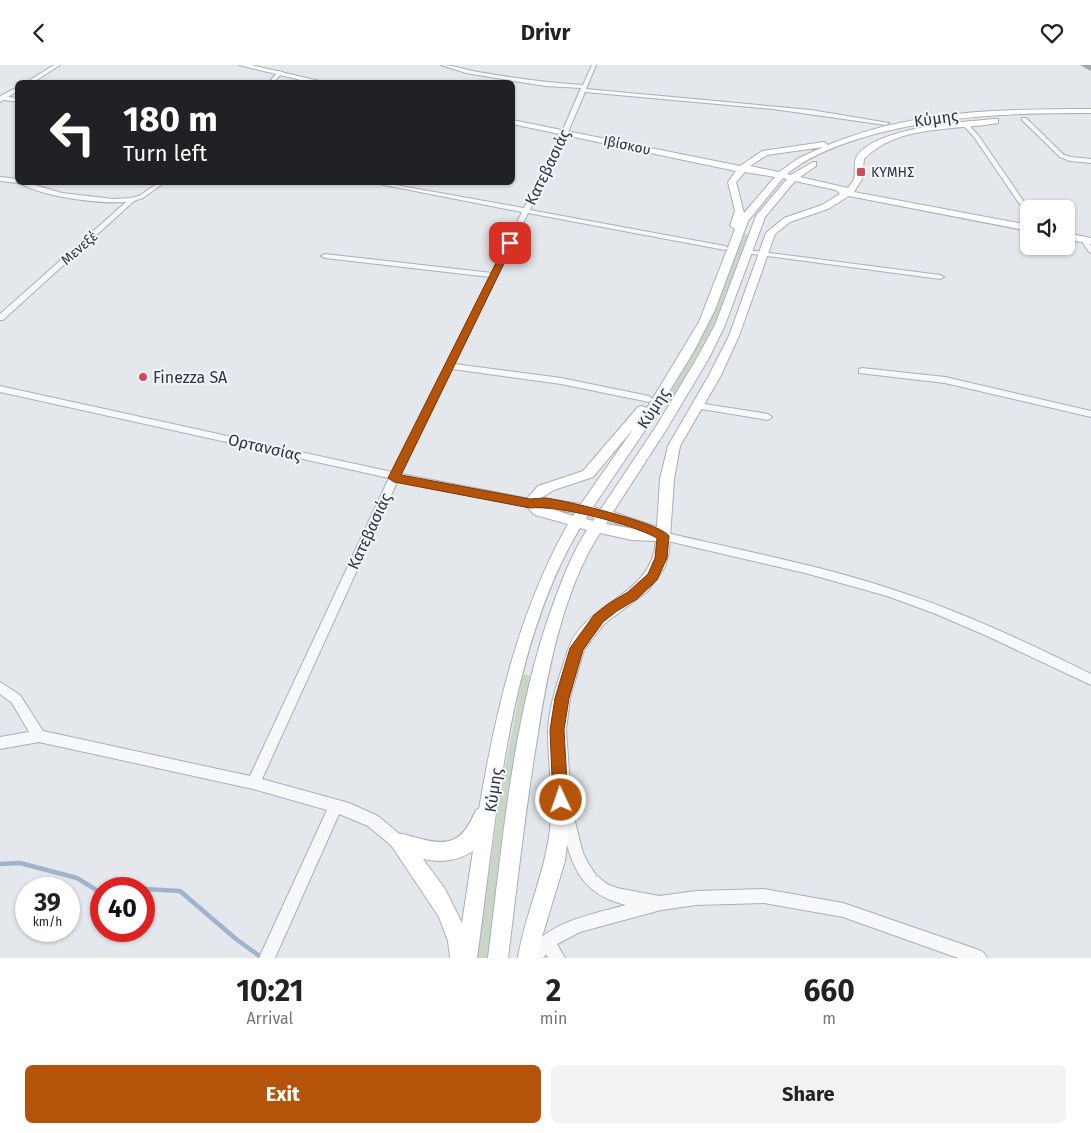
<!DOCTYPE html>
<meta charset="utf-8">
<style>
:root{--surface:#fff;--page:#f2f2f2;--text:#222;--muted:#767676;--accent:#b45309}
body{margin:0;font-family:"Fira Sans",sans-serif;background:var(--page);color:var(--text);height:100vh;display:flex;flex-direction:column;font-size:19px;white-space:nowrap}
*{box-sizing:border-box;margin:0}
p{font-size:16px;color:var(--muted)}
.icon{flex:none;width:28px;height:28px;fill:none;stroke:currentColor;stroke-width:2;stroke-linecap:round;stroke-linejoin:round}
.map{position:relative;height:893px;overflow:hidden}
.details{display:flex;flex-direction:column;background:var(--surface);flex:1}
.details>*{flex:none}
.banner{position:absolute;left:15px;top:15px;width:500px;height:105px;border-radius:8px;box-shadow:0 1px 4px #0004;background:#202124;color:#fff;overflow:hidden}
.controls{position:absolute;left:1020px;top:135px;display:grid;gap:10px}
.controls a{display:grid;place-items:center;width:55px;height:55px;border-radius:8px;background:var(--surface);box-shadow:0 1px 4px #0004;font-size:25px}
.speed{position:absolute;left:15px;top:812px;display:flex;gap:10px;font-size:25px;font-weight:700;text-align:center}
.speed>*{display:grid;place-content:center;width:65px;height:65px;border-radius:50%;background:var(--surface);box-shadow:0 1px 4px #0004;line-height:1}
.speed small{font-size:12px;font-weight:400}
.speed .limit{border:8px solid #d22;background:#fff;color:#111}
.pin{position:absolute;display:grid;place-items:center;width:42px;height:42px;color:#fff;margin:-21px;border-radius:10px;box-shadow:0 2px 8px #0006}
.me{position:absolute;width:55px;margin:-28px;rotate:357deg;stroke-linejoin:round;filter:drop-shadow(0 0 4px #0008)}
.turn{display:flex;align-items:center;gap:18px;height:105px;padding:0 25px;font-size:22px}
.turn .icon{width:65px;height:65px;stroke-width:2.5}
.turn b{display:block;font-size:35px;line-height:42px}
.eta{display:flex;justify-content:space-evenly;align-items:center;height:85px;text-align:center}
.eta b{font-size:30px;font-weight:700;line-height:35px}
.primary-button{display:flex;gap:10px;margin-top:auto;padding:10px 25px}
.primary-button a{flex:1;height:58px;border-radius:8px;background:var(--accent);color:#fff;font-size:20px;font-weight:700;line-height:58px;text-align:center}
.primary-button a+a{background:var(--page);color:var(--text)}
header{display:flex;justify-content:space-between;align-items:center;height:65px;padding:0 25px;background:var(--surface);font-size:22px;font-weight:700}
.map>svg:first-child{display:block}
.green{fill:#c9d6c5}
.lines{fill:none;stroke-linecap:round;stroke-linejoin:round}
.stream{stroke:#9fb4cc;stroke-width:4.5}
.street-casing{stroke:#a9aeb7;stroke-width:2}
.secondary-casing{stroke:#a9aeb7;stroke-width:2}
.street{fill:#f7f8fa;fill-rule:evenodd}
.secondary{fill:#fff;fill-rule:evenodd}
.wall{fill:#a1a5ae}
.route{fill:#b45309;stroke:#753606}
.poi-dot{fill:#d1495b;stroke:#f4f6f9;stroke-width:2}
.labels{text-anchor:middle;stroke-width:4;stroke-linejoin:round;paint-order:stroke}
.far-street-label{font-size:14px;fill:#2b3445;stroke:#f4f6f9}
.far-poi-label{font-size:14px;fill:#2b3445;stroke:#f4f6f9;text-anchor:start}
.street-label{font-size:16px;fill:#2b3445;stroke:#f4f6f9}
.poi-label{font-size:16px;fill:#2b3445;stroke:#f4f6f9;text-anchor:start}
</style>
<header><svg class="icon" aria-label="back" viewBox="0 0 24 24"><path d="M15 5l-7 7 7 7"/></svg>Drivr<svg class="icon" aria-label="heart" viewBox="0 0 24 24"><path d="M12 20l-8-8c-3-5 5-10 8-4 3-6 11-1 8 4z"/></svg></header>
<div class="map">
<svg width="1091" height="893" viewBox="0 0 1091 893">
<rect width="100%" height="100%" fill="#e4e7ec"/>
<g class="green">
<polygon points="743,169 748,170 715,258 670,338 665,336 709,256"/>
<polygon points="523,609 531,611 511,725 488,893 477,893 501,724"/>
</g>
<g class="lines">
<g class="stream">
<polyline points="0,799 20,798 77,813 101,828"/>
<polyline points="144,824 180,826 236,874 258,890"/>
</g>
<defs>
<g id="street">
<polygon points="54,0 60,0 32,18 25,18"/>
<path d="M 441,0 C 453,0 466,5 478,7 C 513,13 548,18 583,20 L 592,0 L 596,0 L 586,24 L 811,45 L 889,58 L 886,60 L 773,44 L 585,27 L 568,67 L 530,145 L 725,181 L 728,183 L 725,185 L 528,148 L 454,299 L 561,313 L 649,331 L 653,334 L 649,337 L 561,319 L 452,304 L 401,409 L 530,434 L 535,438 L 530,442 L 398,415 L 262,714 L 349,738 L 378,751 L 403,772 L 405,777 L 403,782 L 398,784 L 393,782 L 368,761 L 339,749 L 275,893 L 259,893 L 327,745 L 253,724 L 39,677 L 0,684 L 0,672 L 29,667 L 12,638 L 0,629 L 0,617 L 20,630 L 43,666 L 250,711 L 389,413 L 0,327 L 0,321 L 392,407 L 490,212 L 325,193 L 321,191 L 325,189 L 492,208 L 522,147 L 374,118 L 384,118 L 524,143 L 562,67 L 581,23 L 545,21 L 466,8 Z"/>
<polygon points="279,6 283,7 273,18 268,18"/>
<polygon points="18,22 18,26 8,32 18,33 18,37 4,35 0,37 0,31"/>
<polygon points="1022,53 1026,53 1064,90 1071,92 1091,94 1091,98 1070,96 1060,92 1022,55"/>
<polygon points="963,58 967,58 978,70 1029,144 1029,151 1027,150 974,72 962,59"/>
<polygon points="0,112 18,114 18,118 19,118 18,118 0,116"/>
<path d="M 20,118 L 28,118 L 62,128 L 113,134 L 131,133 L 139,131 L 158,118 L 164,118 L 143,133 L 134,136 L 3,255 L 0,255 L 0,249 L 126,137 C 99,139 42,132 20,118 Z"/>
<polygon points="1084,173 1086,174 1091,181 1091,188 1089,187 1081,175"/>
<polygon points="747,185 940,210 944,212 940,214 745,188 745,186"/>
<polygon points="862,303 945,312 1091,346 1091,352 945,318 859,308 859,304"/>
<polygon points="698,338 768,349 772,352 768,355 695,343 694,341 695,339"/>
<path d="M 663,467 C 738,485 815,499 888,523 C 958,545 1025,576 1091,609 L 1091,620 L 987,571 L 936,549 L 887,531 L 805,508 L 659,474 L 658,471 L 659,468 Z"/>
<path d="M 567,743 L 572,745 L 583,788 L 588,798 L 596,810 L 607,819 L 617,823 L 659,831 L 696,826 L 764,824 L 843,838 L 979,885 L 984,888 L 987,893 L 958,893 L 843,852 L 764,838 L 696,840 L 661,845 L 580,867 L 557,879 L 565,893 L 548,893 L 546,889 L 543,893 L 525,893 C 540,858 593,849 626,840 C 576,828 570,795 560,750 L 562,745 Z"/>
</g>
<g id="secondary">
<polygon points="239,0 251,0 328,18 313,18"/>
<path d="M 1091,44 L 1091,48 C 1012,48 934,50 858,74 C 833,82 807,92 787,109 L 791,110 L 813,97 L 816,97 L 816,101 L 800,112 L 848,123 C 850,120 853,117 854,114 C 856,107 853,97 857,91 C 877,62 962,57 995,54 L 998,54 L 998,58 C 954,66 898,59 864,94 L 862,114 L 854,127 L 1029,160 L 1029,166 L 849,131 L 828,144 L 790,157 L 775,169 L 739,271 L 720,312 L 680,381 L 674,414 L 669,487 L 665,502 L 648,526 L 604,559 L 584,585 L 570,633 L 566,665 L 570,721 L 569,763 L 565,796 L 541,875 L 538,893 L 518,893 C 525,849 545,809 550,764 C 554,731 548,699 548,666 C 549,639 560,610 568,585 C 586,534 651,534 656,476 L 632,475 L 600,468 C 563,525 547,608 537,674 C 525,747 517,820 508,893 L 488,893 C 503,775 513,646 555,534 C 564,511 573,486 587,465 L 580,463 C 508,582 496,757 477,893 L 450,893 L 448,876 L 439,852 L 389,777 L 391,770 C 400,767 405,770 414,772 C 448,782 462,779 476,745 L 479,744 C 496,645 518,548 568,459 L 535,450 L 523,438 L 538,421 L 583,406 L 638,342 L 642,341 L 647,343 L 699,257 L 735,164 L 730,161 L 735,146 L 728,117 L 736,106 L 512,59 L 512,55 L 740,101 L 762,86 L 824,77 L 828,80 C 911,45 1002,44 1091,44 ZM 823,82 L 799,93 L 779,107 L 750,101 L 767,90 ZM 745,107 L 775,112 L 744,148 L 736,117 ZM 783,113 L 787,114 L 756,151 L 715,260 L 697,293 L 657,360 L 601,444 L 593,442 L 650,358 L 694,286 L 715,245 L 748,156 ZM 795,116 L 836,125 L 840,129 L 822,140 L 784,153 L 766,168 L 729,271 L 708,312 L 668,381 L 660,414 L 657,462 L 613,447 L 666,365 L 709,293 L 725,260 L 765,152 ZM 634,363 L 581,439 L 541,433 L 554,425 L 593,412 ZM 552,444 L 575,448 L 573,451 ZM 587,451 L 595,453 L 593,456 L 586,454 ZM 608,456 L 634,464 L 606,459 ZM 473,786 L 462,858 L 445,824 L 423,794 C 442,798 457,796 473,786 Z"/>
<polygon points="1066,168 1091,173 1091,179 1066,174"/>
</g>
</defs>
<use href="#street" class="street-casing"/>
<use href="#secondary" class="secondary-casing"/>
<use href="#street" class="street"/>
<use href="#secondary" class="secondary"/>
</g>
<polygon class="wall" points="1080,0 1091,0 1091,6"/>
<path class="route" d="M 510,175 L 514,178 L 401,410 L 530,434 C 535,434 540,433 545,433 C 564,435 661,458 669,471 L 667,493 L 657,515 L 637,534 L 617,546 L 603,557 L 583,585 L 569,633 L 564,665 L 568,735 L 566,740 L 561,742 L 555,740 L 553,735 L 550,665 L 555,633 L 570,583 L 594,550 L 608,539 L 628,527 L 648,509 L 655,493 L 657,473 C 631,459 559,440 530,443 L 394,417 L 388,413 L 506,178 Z"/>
<g class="poi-dot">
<rect x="856" y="102" width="10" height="10" rx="2.5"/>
<circle cx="143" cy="312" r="5"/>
</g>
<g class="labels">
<g class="far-street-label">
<text transform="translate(627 80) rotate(12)" y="5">Ιβίσκου</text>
<text transform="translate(79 183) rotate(-41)" y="5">Μενεξέ</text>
</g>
<g class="far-poi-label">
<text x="871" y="112">ΚΥΜΗΣ</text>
</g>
<g class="street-label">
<text transform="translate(936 53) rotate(-8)" y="6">Κύμης</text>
<text transform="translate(547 102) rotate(-64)" y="6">Κατεβασιάς</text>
<text transform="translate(653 343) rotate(-57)" y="6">Κύμης</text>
<text transform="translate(265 382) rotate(13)" y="6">Ορτανσίας</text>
<text transform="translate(369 466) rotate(-65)" y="6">Κατεβασιάς</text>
<text transform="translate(493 725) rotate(-81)" y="6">Κύμης</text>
</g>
<g class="poi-label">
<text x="153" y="318">Finezza SA</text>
</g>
</g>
</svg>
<div class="controls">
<a><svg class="icon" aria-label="sound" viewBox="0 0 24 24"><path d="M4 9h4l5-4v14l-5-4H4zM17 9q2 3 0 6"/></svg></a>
</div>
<div class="speed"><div>39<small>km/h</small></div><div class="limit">40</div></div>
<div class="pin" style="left:510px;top:178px;background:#d93025"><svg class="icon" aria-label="arrive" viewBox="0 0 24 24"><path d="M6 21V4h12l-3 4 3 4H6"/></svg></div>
<svg class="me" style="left:561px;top:735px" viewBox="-20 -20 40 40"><circle r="17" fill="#b45309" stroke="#fff" stroke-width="3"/><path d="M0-11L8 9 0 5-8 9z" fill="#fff"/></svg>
<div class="banner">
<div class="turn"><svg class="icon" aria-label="left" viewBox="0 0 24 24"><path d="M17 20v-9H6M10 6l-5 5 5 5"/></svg><div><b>180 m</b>Turn left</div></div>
</div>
</div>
<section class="details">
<div class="eta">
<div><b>10:21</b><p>Arrival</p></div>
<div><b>2</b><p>min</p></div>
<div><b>660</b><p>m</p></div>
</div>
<div class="primary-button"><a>Exit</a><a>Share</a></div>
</section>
